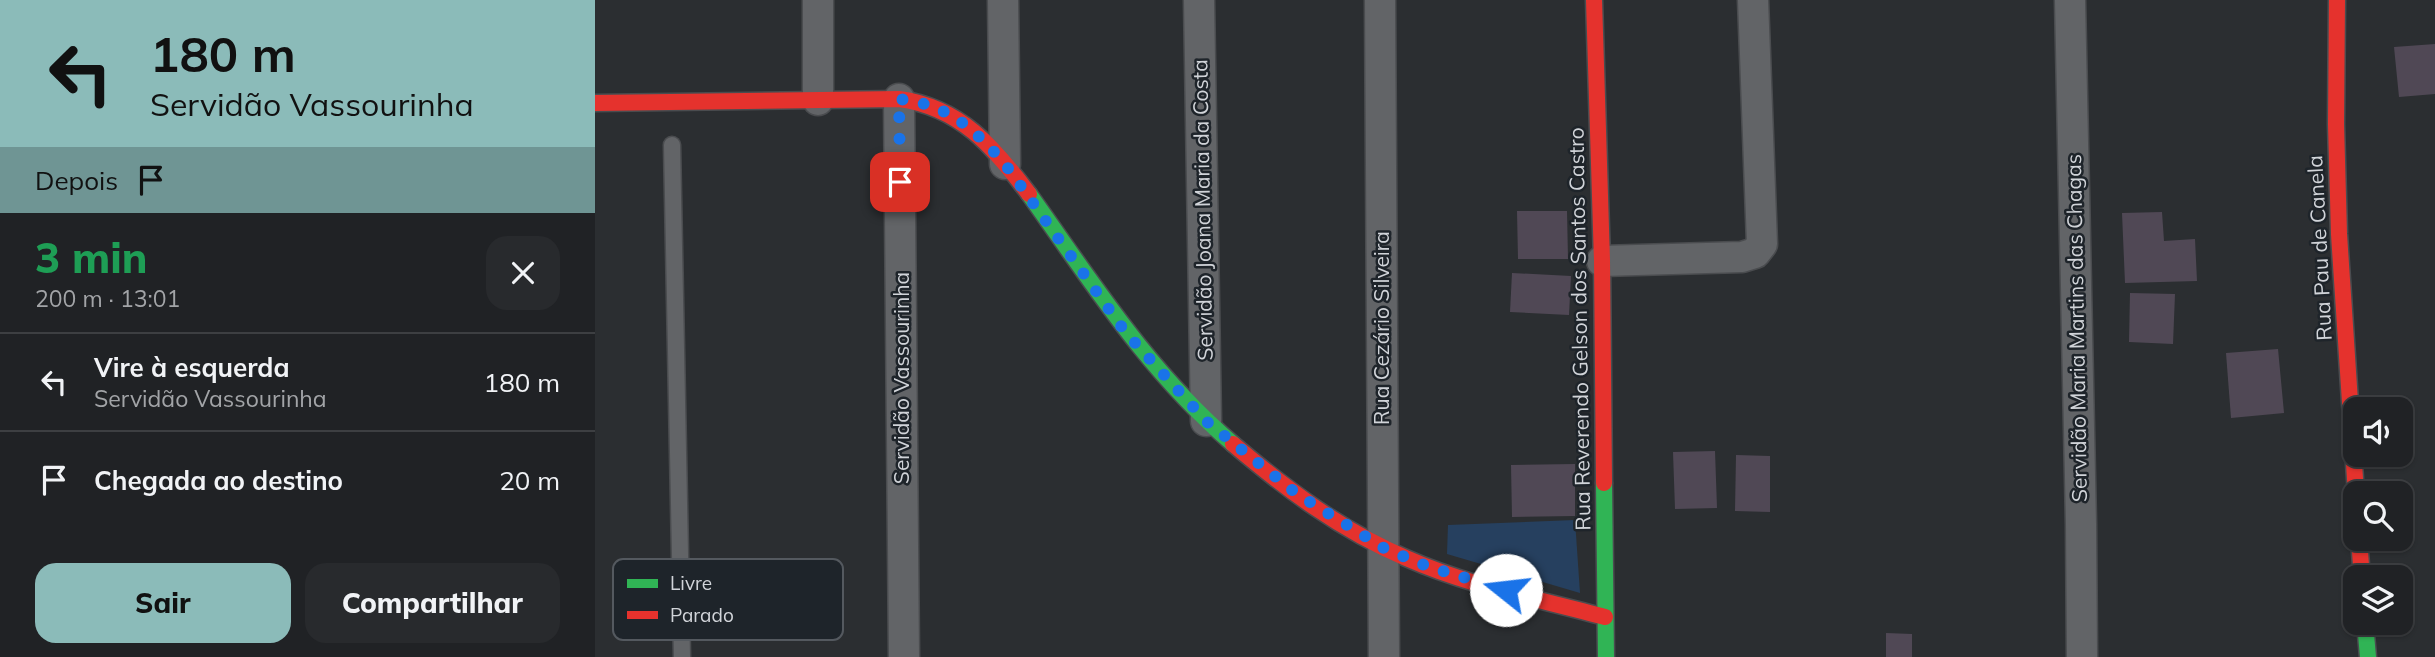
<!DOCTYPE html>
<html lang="pt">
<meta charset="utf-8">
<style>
:root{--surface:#202225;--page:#282a2d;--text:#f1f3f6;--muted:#a2a4a7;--line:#3d3f42;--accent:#8bbbb9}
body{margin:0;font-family:Mulish,sans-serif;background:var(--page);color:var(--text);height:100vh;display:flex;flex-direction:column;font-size:26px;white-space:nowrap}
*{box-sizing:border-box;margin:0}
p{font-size:23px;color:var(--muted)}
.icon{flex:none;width:38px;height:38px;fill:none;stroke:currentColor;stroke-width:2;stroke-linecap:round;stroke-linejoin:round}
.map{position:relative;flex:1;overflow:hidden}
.panel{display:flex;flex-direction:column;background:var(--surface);width:595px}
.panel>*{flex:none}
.guide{background:#8bbbb9;color:#111;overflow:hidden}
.fabs{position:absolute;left:1748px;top:397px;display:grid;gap:14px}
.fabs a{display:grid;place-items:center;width:70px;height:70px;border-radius:14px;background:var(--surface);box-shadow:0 2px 5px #0004,0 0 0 2px var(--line);font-size:35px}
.pin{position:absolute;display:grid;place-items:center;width:60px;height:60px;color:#fff;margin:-30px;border-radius:14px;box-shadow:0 4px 10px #0006}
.me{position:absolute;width:77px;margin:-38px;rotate:286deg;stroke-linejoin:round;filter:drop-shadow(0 0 5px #0008)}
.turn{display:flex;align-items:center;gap:24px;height:147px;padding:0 35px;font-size:32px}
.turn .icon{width:91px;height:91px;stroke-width:2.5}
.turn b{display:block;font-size:49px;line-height:60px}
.then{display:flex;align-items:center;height:66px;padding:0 35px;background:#0003;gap:14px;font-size:26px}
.round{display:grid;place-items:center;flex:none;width:74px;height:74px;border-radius:21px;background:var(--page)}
.overview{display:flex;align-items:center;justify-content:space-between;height:119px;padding:0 35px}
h1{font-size:42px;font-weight:800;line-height:52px;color:#1e9e55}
.primary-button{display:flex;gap:14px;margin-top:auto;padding:14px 35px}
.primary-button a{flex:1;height:80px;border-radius:21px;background:var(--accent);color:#111;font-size:28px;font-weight:800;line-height:80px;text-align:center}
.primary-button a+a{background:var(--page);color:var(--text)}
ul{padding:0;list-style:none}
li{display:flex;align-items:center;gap:21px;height:98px;padding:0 35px;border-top:2px solid var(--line)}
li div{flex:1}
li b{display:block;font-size:26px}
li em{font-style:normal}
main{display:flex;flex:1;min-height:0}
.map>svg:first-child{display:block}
.green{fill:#26405f}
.building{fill:#504855}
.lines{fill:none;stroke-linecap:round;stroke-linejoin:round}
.lane-casing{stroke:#4a4c4f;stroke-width:19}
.street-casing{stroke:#4a4c4f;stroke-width:33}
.fast-casing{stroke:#4a4c4f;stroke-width:19}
.jam-casing{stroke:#4a4c4f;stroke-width:19}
.lane{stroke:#626467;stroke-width:16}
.street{stroke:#626467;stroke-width:30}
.fast{stroke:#30b455;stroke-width:16}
.jam{stroke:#e5322d;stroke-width:16}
.route{stroke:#1a73e8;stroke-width:12;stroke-dasharray:0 21.6}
.labels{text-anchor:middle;stroke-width:5;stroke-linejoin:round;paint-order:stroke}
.street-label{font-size:21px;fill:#d1d4d9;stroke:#1e242a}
.key{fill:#1e242a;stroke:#54595f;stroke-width:2}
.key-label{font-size:19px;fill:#d1d4d9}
</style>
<main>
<section class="panel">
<div class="guide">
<div class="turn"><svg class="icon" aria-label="left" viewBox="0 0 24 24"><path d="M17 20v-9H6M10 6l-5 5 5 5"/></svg><div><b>180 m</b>Servidão Vassourinha</div></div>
<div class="then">Depois<svg class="icon" aria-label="arrive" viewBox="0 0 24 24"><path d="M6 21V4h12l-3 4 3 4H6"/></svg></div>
</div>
<div class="overview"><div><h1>3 min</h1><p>200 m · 13:01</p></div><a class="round"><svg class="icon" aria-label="close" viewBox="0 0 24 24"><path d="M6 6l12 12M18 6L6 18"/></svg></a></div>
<ul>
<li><svg class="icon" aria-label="left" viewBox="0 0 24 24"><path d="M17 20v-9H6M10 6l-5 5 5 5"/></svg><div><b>Vire à esquerda</b><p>Servidão Vassourinha</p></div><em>180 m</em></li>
<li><svg class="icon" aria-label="arrive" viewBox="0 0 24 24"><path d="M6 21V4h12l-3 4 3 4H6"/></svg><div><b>Chegada ao destino</b></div><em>20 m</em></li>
</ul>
<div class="primary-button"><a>Sair</a><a>Compartilhar</a></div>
</section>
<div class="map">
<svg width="1840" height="657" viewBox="0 0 1840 657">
<rect width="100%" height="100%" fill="#2b2e31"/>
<polygon class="green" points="980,520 985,593 852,554 853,525"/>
<g class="building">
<polygon points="1840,44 1840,94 1804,97 1799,47"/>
<polygon points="922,211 972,211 973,259 923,259"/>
<polygon points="1567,212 1569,241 1600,239 1602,281 1530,283 1527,213"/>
<polygon points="917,273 976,276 974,315 915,312"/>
<polygon points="1535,293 1580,294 1578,344 1534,342"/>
<polygon points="1683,349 1689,413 1636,418 1631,353"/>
<polygon points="1120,451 1122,508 1080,509 1078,452"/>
<polygon points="1141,455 1175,456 1175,512 1140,511"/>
<polygon points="980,464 980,516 917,517 916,465"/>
<polygon points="1291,633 1317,634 1317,657 1291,657"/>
</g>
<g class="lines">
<defs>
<polyline id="lane" points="77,145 87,657"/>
<g id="street">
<polyline points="408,0 410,164"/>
<polyline points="604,0 611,421"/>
<polyline points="785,0 789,657"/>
<polyline points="1475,0 1486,524 1487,657"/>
<polyline points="304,99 309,657"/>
<polyline points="223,100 223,0"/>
<polyline points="1007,261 1147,257 1160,253 1167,244 1158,0"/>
</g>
<g id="fast">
<path d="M 434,194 C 499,285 552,370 638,444"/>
<polyline points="1009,483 1011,657"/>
<polyline points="1770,623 1773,657"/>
</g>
<g id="jam">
<polyline points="999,0 1007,261 1009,483"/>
<polyline points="1742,0 1741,124 1744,234 1761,494"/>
<path d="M 0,103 L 304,99 C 365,107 399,147 434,194"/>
<path d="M 638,444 C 691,489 747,531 811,558 C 874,586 944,599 1010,617"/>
<polyline points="1764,539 1767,578"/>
</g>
</defs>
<use href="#lane" class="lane-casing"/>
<use href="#street" class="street-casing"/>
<use href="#fast" class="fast-casing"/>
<use href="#jam" class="jam-casing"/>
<use href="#lane" class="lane"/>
<use href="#street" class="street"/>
<use href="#fast" class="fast"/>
<use href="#jam" class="jam"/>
</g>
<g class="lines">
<path class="route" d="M 305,182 L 304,99 C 354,105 378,128 410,164 L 531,333 L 611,421 L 702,494 L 789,548 L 834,567 L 911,590"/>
</g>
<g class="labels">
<g class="street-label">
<text transform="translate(608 210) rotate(-91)" y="7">Servidão Joana Maria da Costa</text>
<text transform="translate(1725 248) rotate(-93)" y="7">Rua Pau de Canela</text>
<text transform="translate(787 328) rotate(-90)" y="7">Rua Cezário Silveira</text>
<text transform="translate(1482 328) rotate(-91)" y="7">Servidão Maria Martins das Chagas</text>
<text transform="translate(985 329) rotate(-91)" y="7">Rua Reverendo Gelson dos Santos Castro</text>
<text transform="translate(307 378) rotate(-90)" y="7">Servidão Vassourinha</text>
</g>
</g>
<rect x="18" y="559" width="230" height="81" rx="10" class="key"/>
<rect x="32" y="579" width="31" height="9" fill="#30b455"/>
<rect x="32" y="611" width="31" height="8" fill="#e5322d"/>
<g class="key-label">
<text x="75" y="590">Livre</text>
<text x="75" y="622">Parado</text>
</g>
</svg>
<div class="fabs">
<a><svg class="icon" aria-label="sound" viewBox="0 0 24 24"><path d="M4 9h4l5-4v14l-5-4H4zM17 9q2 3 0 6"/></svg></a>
<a><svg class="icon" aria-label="search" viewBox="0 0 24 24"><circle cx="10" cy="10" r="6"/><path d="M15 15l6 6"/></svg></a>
<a><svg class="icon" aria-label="layers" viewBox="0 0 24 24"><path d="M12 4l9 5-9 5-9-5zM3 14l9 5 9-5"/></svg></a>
</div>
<div class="pin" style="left:305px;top:182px;background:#d93025"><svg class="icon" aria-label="arrive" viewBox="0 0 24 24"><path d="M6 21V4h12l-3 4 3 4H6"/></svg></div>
<svg class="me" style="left:911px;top:590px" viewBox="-20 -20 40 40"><circle r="19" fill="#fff"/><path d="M0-13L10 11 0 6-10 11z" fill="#1a73e8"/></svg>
</div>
</main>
